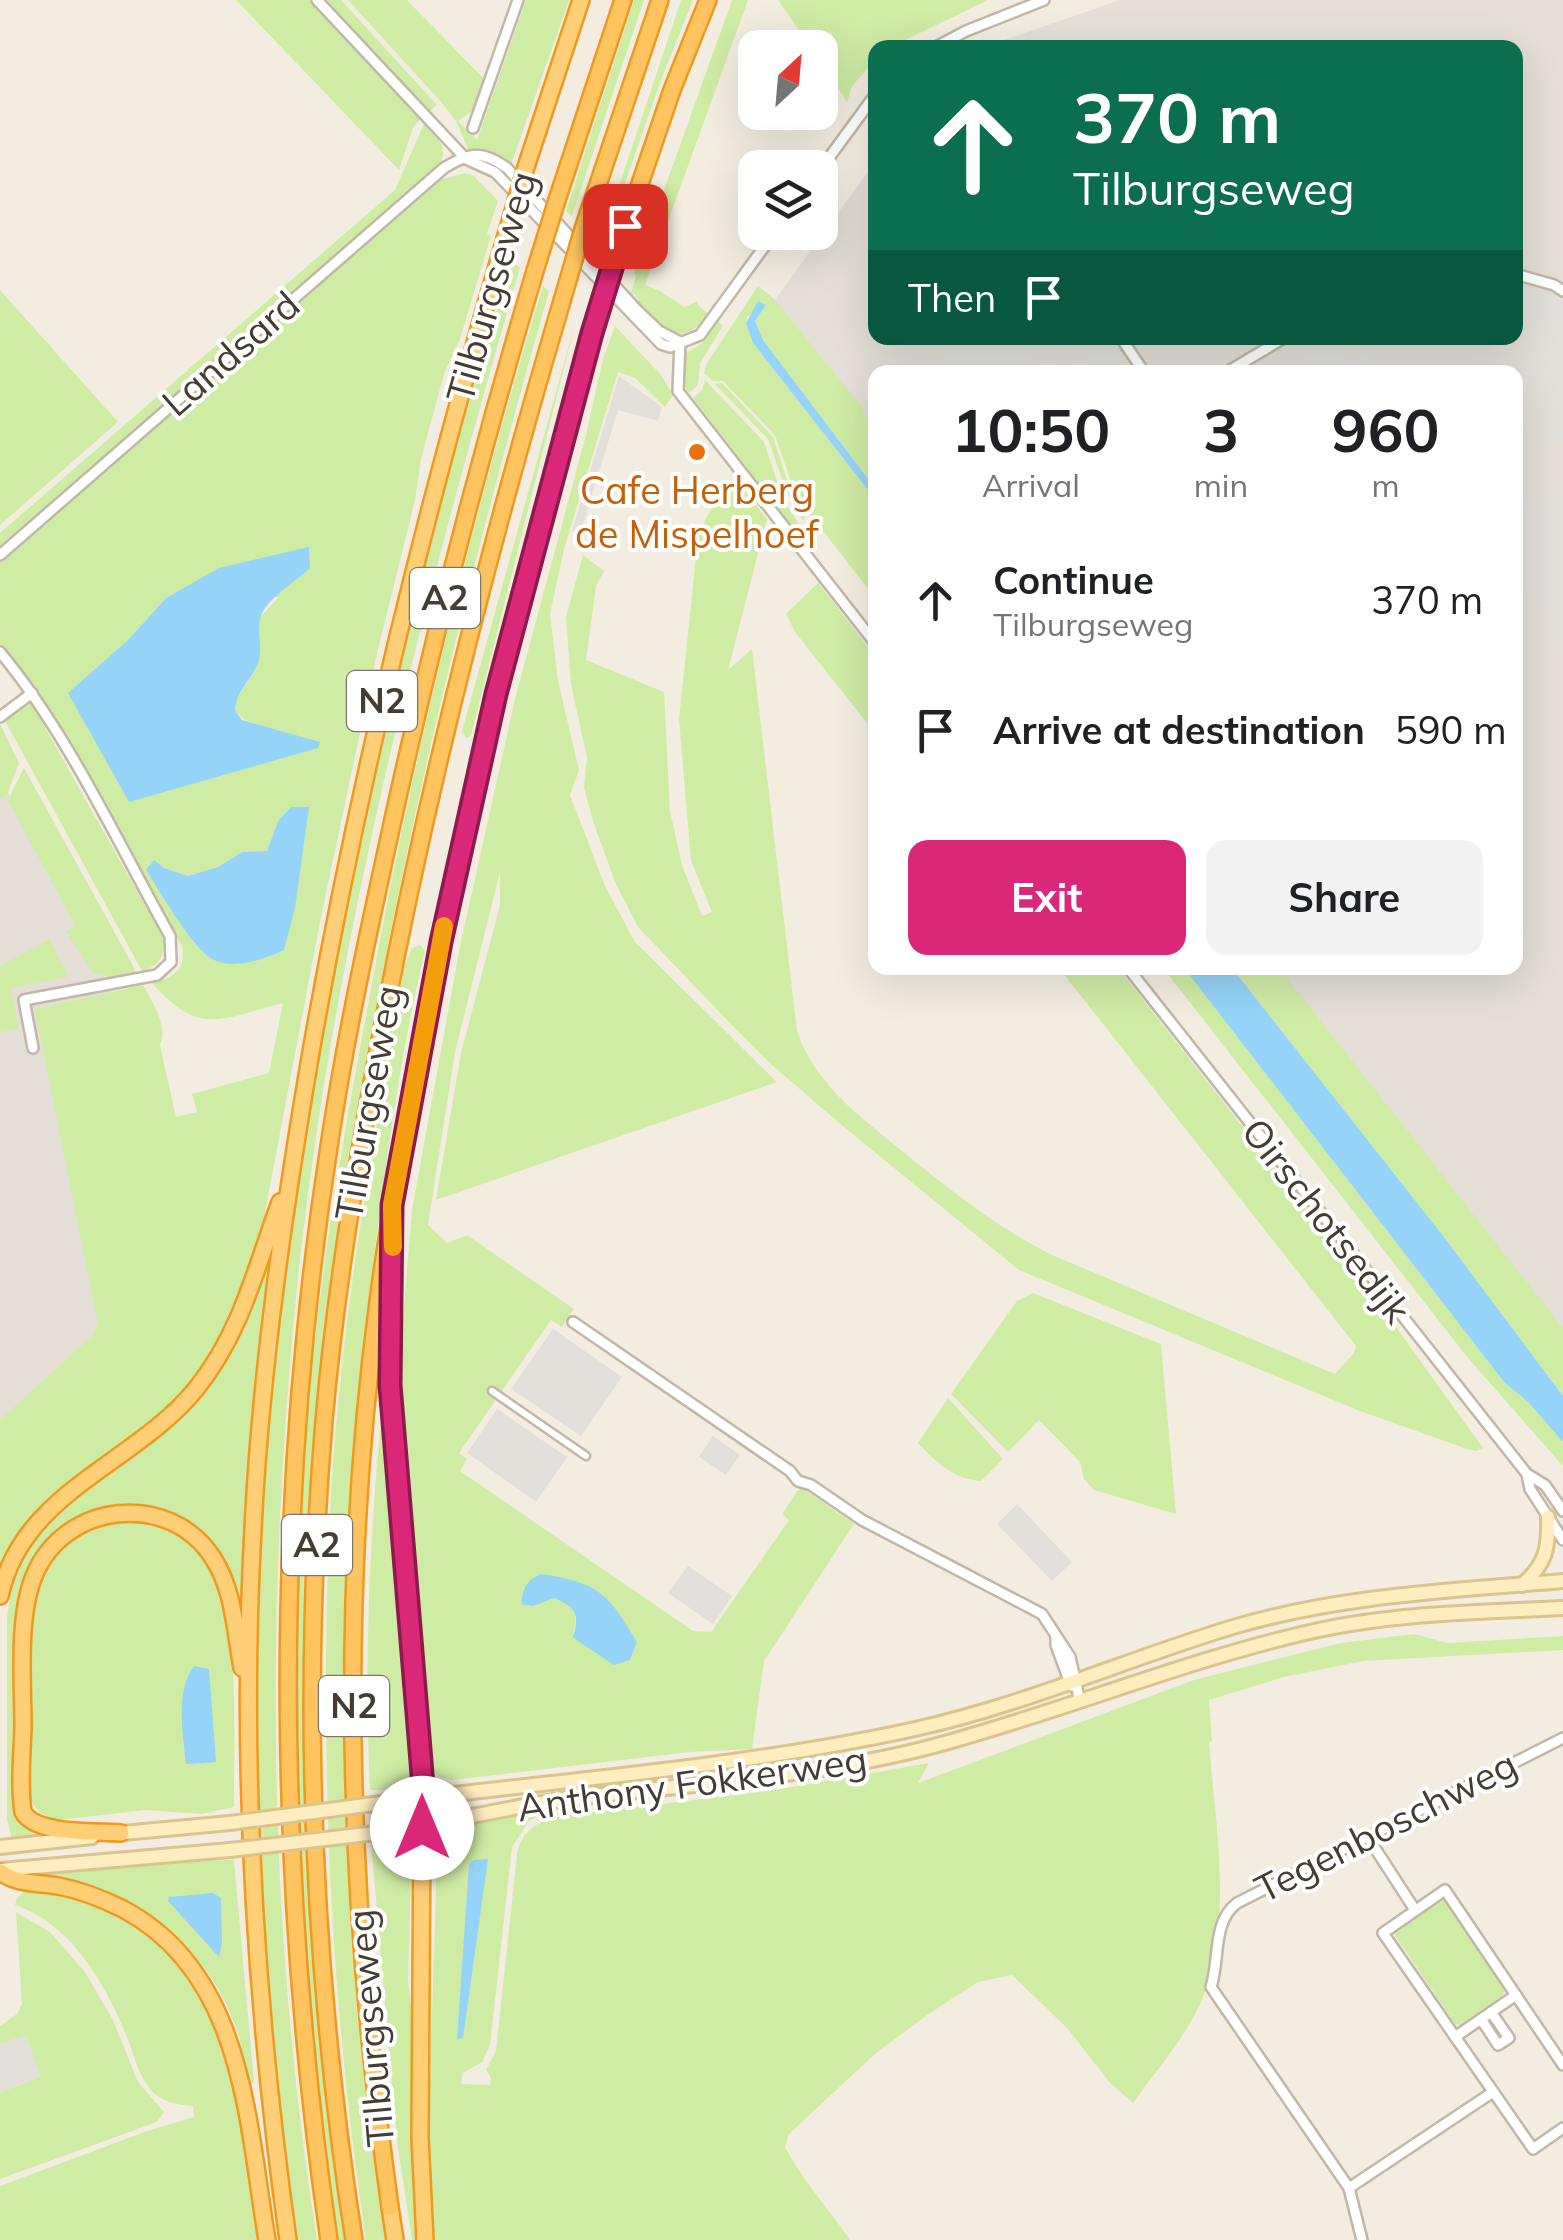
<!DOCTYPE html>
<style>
:root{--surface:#fff;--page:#f2f2f2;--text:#202124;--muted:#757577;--accent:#db2777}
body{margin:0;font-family:Mulish,sans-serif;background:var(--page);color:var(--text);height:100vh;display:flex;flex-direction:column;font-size:38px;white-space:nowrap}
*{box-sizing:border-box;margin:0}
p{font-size:32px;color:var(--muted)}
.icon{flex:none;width:55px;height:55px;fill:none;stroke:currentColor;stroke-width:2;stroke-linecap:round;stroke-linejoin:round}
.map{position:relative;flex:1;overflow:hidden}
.details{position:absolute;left:868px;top:365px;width:655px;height:610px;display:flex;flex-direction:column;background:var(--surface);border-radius:20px;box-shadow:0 10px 40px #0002}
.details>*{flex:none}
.banner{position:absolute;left:868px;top:40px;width:655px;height:305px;border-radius:20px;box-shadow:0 10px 40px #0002;background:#0b6e4f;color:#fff;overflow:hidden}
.needle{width:65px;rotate:26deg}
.tools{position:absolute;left:738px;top:30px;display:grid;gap:20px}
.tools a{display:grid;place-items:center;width:100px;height:100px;border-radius:20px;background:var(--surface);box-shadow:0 10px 40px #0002;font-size:50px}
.pin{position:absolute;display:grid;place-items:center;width:85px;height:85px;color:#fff;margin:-42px;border-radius:20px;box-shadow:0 5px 15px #0006}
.me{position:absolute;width:110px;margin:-55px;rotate:0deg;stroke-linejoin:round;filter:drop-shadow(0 0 8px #0008)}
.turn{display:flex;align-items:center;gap:35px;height:210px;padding:0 40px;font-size:45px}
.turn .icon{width:130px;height:130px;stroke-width:2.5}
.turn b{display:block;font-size:70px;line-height:85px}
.then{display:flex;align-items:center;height:95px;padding:0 40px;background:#0003;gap:20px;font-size:38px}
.eta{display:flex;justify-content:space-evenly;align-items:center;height:170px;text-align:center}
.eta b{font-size:60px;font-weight:700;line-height:70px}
.cta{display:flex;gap:20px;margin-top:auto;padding:20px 40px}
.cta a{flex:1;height:115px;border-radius:20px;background:var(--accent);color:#fff;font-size:40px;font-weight:700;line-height:115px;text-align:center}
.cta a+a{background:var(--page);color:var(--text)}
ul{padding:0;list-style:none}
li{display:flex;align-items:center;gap:30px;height:130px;padding:0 40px}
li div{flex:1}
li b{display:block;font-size:38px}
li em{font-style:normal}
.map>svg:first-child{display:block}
.industrial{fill:#e4ded7}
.green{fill:#cfeca5;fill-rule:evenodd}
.parking{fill:#e2dfdb}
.water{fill:#95d4f8}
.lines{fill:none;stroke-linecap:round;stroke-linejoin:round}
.pedestrian-casing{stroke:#c2b7a6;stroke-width:11}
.minor-casing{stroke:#c2b7a6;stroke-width:14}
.secondary-casing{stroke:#dbc38d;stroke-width:18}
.trunk-casing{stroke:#ee9a20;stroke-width:20}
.motorway-casing{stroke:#ee9a20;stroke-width:20}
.pedestrian{stroke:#fff;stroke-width:6}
.minor{stroke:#fff;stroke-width:9}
.secondary{stroke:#ffedbf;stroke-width:12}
.trunk{stroke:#ffcf77;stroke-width:15}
.motorway{stroke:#ffc460;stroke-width:15}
.secondary-bridge-casing{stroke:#dbc38d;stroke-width:18;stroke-linecap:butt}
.trunk-bridge-casing{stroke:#ee9a20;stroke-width:20;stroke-linecap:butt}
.motorway-bridge-casing{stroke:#ee9a20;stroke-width:20;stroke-linecap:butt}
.secondary-bridge{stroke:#ffedbf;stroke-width:12}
.trunk-bridge{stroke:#ffcf77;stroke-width:15}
.motorway-bridge{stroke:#ffc460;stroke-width:15}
.route-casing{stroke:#8e194d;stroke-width:25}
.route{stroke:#db2777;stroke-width:18}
.slow{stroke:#f59e0b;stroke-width:18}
.food-dot{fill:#e8710a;stroke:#fff;stroke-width:4}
.labels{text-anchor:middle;stroke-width:8;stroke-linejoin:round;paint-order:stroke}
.shield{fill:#fff;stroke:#7d7670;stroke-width:2.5}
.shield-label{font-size:35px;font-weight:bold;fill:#453c32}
.street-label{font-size:38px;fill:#453c32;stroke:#fff}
.food-label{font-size:38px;fill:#c56008;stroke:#fff}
</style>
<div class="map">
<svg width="1563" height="2240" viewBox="0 0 1563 2240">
<rect width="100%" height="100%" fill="#f3ede1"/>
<g class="industrial">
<polygon points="1120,0 1563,0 1563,1332 1276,968 1515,968 1515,372 875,372 875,458 763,316 875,162 875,338 1515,338 1515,48 984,47"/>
<polygon points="0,778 113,994 105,1329 0,1424"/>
</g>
<g class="green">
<polygon points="236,0 311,0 421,118 413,128 399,170"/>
<polygon points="325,0 341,0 437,105 429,112"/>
<polygon points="348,0 407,0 484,79 471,112 458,121 477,140 526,0 569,0 511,165 491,152 468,149 456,121 442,103"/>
<polygon points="634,0 644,0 572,216 566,211"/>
<polygon points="681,0 693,0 661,80 602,249 599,246"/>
<path d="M 732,0 L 748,0 L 645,285 L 660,291 L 684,307 L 698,301 L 698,305 L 708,314 C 682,352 659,326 636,303 L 639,300 L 634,294 L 630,296 L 636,276 L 634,274 Z"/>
<polygon points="778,0 988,0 891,47 875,48 875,60 852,86 847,102 820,61 820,48 811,47"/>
<path d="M 424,124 C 436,136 449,146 440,164 L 0,546 L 0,533 L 395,190 Z"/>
<path d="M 465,173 L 474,176 L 498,201 L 487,234 L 491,236 L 460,339 L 444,374 L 421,459 L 415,500 L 375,662 L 321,917 L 258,1249 L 217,1352 L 180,1401 L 29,1522 L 0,1565 L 0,1420 L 93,1335 L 98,1324 L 35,1009 L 143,985 C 153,1003 168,1025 160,1045 L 176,1117 L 197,1112 L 192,1094 L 269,1073 L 283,1003 C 222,1018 200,1038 152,983 C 172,978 187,970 182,946 L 32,682 L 0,644 L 0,561 L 439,180 ZM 279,597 L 260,617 C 260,636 261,656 252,674 C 246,688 237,693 235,710 C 249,729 272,727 293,735 L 68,694 L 128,640 L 166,598 ZM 291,808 L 308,808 L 189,935 L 154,861 L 164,868 L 188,876 L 218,867 L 242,852 L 267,851 L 278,821 Z"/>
<path d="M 512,261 L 520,268 C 423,602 333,942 297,1288 C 265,1606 267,1924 317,2240 L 298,2240 C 264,2004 250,1764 262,1525 C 274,1290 315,1057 365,827 C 406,636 452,447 512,261 Z"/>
<path d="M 543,286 L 549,291 C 415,762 305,1243 304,1735 C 303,1904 321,2073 346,2240 L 337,2240 C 296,1971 287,1697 307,1426 C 317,1290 340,1155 365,1021 C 409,773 469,527 543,286 Z"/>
<polygon points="758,286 772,297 862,407 875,446 875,488 763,340 755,321 765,305 747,317 746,323 753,343 875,499 875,598 796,496 775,435 723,381 713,381 704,373 707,363"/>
<polygon points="0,290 118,422 0,525"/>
<polygon points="576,320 471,736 466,738 462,731"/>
<polygon points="718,321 723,326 700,363 698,385 689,393 682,381 684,355 702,343"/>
<path d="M 615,326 L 661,375 L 673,395 L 665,407 L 635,378 L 618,372 L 564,549 L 550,614 L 558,681 L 579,770 L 570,795 L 605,886 L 635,942 L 777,1082 L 436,1200 L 461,1053 L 500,905 L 500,872 L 455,1052 L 428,1225 L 447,1243 L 467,1235 L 574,1309 L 562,1327 L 551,1320 L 459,1453 L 467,1459 L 460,1471 L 693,1631 L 711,1632 L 789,1520 L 782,1514 L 798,1490 L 802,1488 L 854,1524 L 764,1661 L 752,1749 L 689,1752 L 452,1780 L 440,1777 L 426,1763 L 406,1537 L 403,1426 L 401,1345 L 412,1210 L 460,946 L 515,699 L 586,435 L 603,359 ZM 529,1582 C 603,1584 594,1581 637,1642 L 630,1660 L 573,1633 C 581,1615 570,1595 549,1599 C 539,1601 532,1605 523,1605 L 523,1594 Z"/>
<polygon points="705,380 764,442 783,499 799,524 792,526 693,398 702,390"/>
<polygon points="722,383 773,437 792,495 806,517 803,520 788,496 768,439 715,384"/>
<path d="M 740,484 L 767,519 L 728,670 L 752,649 L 797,1031 C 816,1087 864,1119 907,1155 C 954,1193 998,1228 1052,1255 L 1335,1374 L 1354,1353 L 1356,1346 L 1059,968 L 1118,968 L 1355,1270 L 1483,1448 L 1476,1451 L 1467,1449 L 1360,1411 L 1019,1270 L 844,1127 L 773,1066 L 727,1020 L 638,927 L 615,882 L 594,824 L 584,788 L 587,757 L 571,685 L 566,617 L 583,555 L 604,571 L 596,586 L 586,660 L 664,692 L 670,811 L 682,865 L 702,916 L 712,912 L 691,861 L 679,719 L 698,538 C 707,512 716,498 740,484 Z"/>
<polygon points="818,583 875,656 875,733 795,632 786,614"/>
<path d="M 30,701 L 160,932 C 168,950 162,966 142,971 L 4,719 Z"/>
<polygon points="0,724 19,763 7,795 0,799"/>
<polygon points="24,768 131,962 136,973 112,978 93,973 66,931 75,926 8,800"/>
<polygon points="49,940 69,976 11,989 19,1029 0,1032 0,966"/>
<path d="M 420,945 L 425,951 C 403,1041 390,1135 378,1227 C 331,1569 332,1899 385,2240 L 366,2240 C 331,2008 320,1773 329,1539 C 336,1347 370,1157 404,969 L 412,948 Z"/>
<polygon points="1163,968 1184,968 1504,1382 1528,1402 1563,1442 1563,1466 1468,1358"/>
<polygon points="1232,968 1279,968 1563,1328 1563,1396 1444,1237"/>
<polygon points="272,1235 251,1416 239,1623 231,1588 179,1521 88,1517 23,1592 16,1620 15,1817 34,1835 12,1838 7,1820 7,1618 11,1588 37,1530 77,1492 186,1407"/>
<polygon points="1033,1293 1161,1344 1176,1514 1094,1490 1084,1479 1080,1462 1039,1420 1008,1452 951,1394 1017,1301"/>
<path d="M 387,1363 C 384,1497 401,1630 414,1763 L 410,1780 L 403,1790 L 370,1790 C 363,1648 371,1504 387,1363 Z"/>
<path d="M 948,1398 L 1003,1459 L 981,1481 C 953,1479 936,1462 918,1443 Z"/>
<path d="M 145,1518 C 158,1524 175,1529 188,1537 C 246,1575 233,1743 234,1807 L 202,1814 L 145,1810 L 59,1820 C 42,1816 34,1811 29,1794 C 29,1721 6,1557 91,1524 C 106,1519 128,1520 145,1518 Z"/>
<path d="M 1414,1634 L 1448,1643 L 1563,1636 L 1563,1650 L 1363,1661 L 1284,1677 L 1209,1700 L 1212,1741 L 1209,1742 C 1215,1824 1233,1915 1204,1994 C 1190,2033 1157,2069 1133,2103 L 1110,2083 L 1068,2029 L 1012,1975 L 978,1982 L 930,2013 L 876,2053 L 789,2134 L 785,2147 C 802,2180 829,2209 850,2240 L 428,2240 C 427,2110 434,1980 437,1850 C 448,1819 518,1814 548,1808 L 548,1812 L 529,1821 L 512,1847 L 490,2045 L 482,2062 L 463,2073 L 461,2084 L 490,2085 L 491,2078 L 486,2070 L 496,2051 L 517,1854 C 522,1830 539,1820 562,1816 L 769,1791 L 929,1763 L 918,1783 L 1194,1680 L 1341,1643 Z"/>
<polygon points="412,1839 408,1980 414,2038 420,2240 412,2240 397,2141 371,1842"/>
<path d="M 234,1860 L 254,2082 L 251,2085 C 245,2065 242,2044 235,2025 C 206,1942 124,1880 37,1874 L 153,1862 Z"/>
<path d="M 26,1890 C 61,1891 97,1903 127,1921 C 238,1987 240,2126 259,2240 L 0,2240 L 0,2186 L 147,2131 L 194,2117 L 193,2106 C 176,2105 161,2102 150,2089 C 137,2074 133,2050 125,2032 C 104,1982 69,1922 15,1905 L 17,1898 Z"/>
<polygon points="1443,1899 1505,1989 1503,1995 1460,2025 1455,2024 1395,1935 1396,1929"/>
<polygon points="16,1912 50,1932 85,1972 113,2020 138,2082 164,2112 157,2122 0,2179 0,2092 40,2077 26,2036 0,2044 0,2026 17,2014 22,2004"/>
</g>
<g class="parking">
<polygon points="1515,283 1563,300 1563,442 1542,446 1515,311"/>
<polygon points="955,338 1064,338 1020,372 929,372"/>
<polygon points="1069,338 1109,338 1125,362 1111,372 1097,372"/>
<polygon points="1331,338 1351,338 1340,340 1353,361 1359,359 1355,338 1368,338 1378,372 1305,372 1297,359"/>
<polygon points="619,376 662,407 658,421 618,410 580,534 572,531"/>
<polygon points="1563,493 1563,640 1515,578 1515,501"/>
<polygon points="553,1329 622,1377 581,1436 511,1389"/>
<polygon points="497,1409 567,1457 536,1502 467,1453"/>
<polygon points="713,1436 740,1455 726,1475 699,1457"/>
<polygon points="1017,1504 1072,1562 1052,1581 997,1524"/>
<polygon points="688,1566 732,1596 713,1624 668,1593"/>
<polygon points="26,2035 40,2077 0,2092 0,2044"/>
</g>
<g class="water">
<polygon points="758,301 766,305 755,321 763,340 875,488 875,499 753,343 746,323"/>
<path d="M 309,547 L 310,568 C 296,582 264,599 260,620 C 258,633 262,647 259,660 C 253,679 237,689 235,710 L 242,720 L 320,742 L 318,748 L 129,802 L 68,693 L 128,640 L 166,598 L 219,568 Z"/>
<path d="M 291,807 L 309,807 L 295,908 L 284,950 C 265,959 235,970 214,960 C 192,949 160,891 146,870 L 154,860 L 164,868 L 188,876 L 218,867 L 242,852 L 267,851 L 278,821 Z"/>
<polygon points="1184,968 1232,968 1444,1237 1563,1396 1563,1442 1528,1402 1504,1382"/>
<path d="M 542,1574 C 599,1583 608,1593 637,1642 L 630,1660 L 614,1665 L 578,1641 L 573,1637 C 580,1615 576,1607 554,1598 L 533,1606 L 523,1605 C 519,1592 529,1577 542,1574 Z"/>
<path d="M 194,1666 L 209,1669 L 216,1762 L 186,1764 C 183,1734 175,1691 194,1666 Z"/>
<polygon points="488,1859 463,2038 457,2039 469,1865 474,1860"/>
<polygon points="213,1893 221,1898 222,1943 219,1957 168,1901 169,1897"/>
</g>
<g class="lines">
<defs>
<polyline id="pedestrian" points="492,1391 586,1456"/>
<g id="minor">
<polyline points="317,0 466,159 495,172 661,344 670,347 700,335 775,232"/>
<polyline points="934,48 966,31 1044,0"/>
<polyline points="473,128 518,0"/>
<polyline points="820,170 875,95"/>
<polyline points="1515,274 1554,285 1563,291"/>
<polyline points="1121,338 1144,372"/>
<polyline points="680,342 678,391 875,643"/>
<polyline points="1227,372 1284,338"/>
<path d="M 0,555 L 444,168 C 470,152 482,150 507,168 L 637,310 L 659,331 L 680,342"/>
<path d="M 0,652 C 68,734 118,843 170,936 L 171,962 L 157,975 L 24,1000 L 33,1048"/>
<polyline points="0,717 32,693"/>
<polyline points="1128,968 1527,1474 1545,1485 1563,1511"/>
<polyline points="573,1322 790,1471 798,1481 811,1485 862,1520 1042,1614 1070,1657 1080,1702"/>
<polyline points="1527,1474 1530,1489 1563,1540"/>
<polyline points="1056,1636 1056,1645 1071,1686"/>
<polyline points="1367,1836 1415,1910"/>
<polyline points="1481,2019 1498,2045 1509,2038 1491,2012"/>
<polyline points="1455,2037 1516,1995"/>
<path d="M 1493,2092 L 1349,2188 L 1211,1987 C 1220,1959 1212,1922 1237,1903 L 1563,1738"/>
<polyline points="1563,2128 1533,2149 1383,1933 1445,1890 1563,2065"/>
<polyline points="1349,2188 1362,2240"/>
</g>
<g id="secondary">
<path d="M 1522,1585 C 1546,1564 1549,1548 1548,1517"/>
<path d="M 374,1804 C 554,1780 738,1768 915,1729 C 1024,1705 1127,1659 1233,1627 C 1341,1595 1451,1591 1563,1581"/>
<path d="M 376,1833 C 438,1826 499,1808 562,1800 C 684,1784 810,1778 930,1747 C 1059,1713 1184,1660 1314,1631 C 1395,1613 1480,1612 1563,1608"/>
<polyline points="112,1834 230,1823"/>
<polyline points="0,1847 92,1837"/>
<polyline points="0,1870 230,1850"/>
</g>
<g id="trunk">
<polyline points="526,167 581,0"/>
<path d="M 0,1596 C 22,1492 135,1464 196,1389 C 241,1333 256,1268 280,1202"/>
<polyline points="422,1828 420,2138 425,2240"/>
<path d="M 121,1833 C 95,1831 36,1835 23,1812 C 19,1784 22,1755 23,1728 C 23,1683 17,1618 34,1576 C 64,1502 169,1490 213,1558 C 234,1590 235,1631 242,1668"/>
<path d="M 0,1872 C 18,1885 36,1882 58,1886 C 80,1890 103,1899 123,1909 C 244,1973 247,2121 267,2240"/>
<polyline points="390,2207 395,2240"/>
<path d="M 288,2240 C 255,2004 240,1766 253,1528 C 261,1368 284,1210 311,1052 C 359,778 426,507 505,239"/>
</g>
<g id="motorway">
<polyline points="557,200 623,0"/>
<polyline points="583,229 660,0"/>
<polyline points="614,260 672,90 708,0"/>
<polyline points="393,1254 390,1385 424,1798 422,1828"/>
<path d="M 390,2207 C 348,1908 338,1602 378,1302 C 387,1229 401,1157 414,1085 C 461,831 523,582 592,333"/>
<path d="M 329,2240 C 276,1877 273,1503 330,1140 C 347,1028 372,916 396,806 C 436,626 482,448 535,271"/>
<path d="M 354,2240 C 312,1970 301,1694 324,1421 C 335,1293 356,1166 380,1040 C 426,791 490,544 562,301"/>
</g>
</defs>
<use href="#pedestrian" class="pedestrian-casing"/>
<use href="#minor" class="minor-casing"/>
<use href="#secondary" class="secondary-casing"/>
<use href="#trunk" class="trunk-casing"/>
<use href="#motorway" class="motorway-casing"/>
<use href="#pedestrian" class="pedestrian"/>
<use href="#minor" class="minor"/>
<use href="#secondary" class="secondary"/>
<use href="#trunk" class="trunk"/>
<use href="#motorway" class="motorway"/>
<defs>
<g id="secondary-bridge">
<polyline points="230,1823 374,1804"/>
<polyline points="230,1850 376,1833"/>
</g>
<polyline id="trunk-bridge" points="505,239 526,167"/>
<g id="motorway-bridge">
<polyline points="535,271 557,200"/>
<polyline points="562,301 583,229"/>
<polyline points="592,333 614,260"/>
</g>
</defs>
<use href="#secondary-bridge" class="secondary-bridge-casing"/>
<use href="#trunk-bridge" class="trunk-bridge-casing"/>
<use href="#motorway-bridge" class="motorway-bridge-casing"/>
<use href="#secondary-bridge" class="secondary-bridge"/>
<use href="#trunk-bridge" class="trunk-bridge"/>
<use href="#motorway-bridge" class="motorway-bridge"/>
</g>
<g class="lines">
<defs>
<polyline id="route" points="422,1828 424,1798 390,1385 392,1205 441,942 496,694 592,333 625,226"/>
</defs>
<use href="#route" class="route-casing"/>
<use href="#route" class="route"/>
<polyline class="slow" points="393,1247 392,1205 444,926"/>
</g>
<circle class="food-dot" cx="697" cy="452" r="10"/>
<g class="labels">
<g class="shield">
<rect x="410" y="568" width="70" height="60" rx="8"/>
<rect x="347" y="671" width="70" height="60" rx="8"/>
<rect x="282" y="1515" width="70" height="60" rx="8"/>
<rect x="319" y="1676" width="70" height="60" rx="8"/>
</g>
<g class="shield-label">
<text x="445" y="610">A2</text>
<text x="382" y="713">N2</text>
<text x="317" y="1557">A2</text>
<text x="354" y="1718">N2</text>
</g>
<g class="street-label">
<text transform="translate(492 287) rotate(-74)" y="13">Tilburgseweg</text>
<text transform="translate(231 354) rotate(-41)" y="13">Landsard</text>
<text transform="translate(369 1103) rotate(-80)" y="13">Tilburgseweg</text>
<text transform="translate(1326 1221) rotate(52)" y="13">Oirschotsedijk</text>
<text transform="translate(692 1784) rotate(-8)" y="13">Anthony Fokkerweg</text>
<text transform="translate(1386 1827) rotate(-27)" y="13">Tegenboschweg</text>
<text transform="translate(371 2028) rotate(-95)" y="13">Tilburgseweg</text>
</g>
<g class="food-label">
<text x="697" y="504">Cafe Herberg<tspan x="697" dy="44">de Mispelhoef</tspan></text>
</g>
</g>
</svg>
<div class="tools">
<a><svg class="needle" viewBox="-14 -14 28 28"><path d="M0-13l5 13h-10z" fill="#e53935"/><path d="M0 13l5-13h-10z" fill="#757577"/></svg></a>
<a><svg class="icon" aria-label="layers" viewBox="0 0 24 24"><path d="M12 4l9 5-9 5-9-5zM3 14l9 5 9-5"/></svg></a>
</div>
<div class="pin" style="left:625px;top:226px;background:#d93025"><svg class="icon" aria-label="arrive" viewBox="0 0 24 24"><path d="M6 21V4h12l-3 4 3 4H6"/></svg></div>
<svg class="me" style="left:422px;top:1828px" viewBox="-20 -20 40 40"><circle r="19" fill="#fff"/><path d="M0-13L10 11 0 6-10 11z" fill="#db2777"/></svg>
<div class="banner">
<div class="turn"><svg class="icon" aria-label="ahead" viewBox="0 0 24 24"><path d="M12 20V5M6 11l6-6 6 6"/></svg><div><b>370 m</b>Tilburgseweg</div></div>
<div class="then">Then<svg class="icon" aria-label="arrive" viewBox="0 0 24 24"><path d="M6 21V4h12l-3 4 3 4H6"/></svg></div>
</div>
<section class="details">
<div class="eta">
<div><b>10:50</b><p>Arrival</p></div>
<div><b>3</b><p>min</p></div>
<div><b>960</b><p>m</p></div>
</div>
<ul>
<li><svg class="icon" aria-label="ahead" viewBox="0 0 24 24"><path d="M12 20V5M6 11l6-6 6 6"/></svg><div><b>Continue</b><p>Tilburgseweg</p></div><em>370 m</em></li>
<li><svg class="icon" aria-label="arrive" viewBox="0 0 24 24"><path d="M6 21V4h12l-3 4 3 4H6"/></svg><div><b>Arrive at destination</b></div><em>590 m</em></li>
</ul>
<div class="cta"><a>Exit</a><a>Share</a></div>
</section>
</div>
